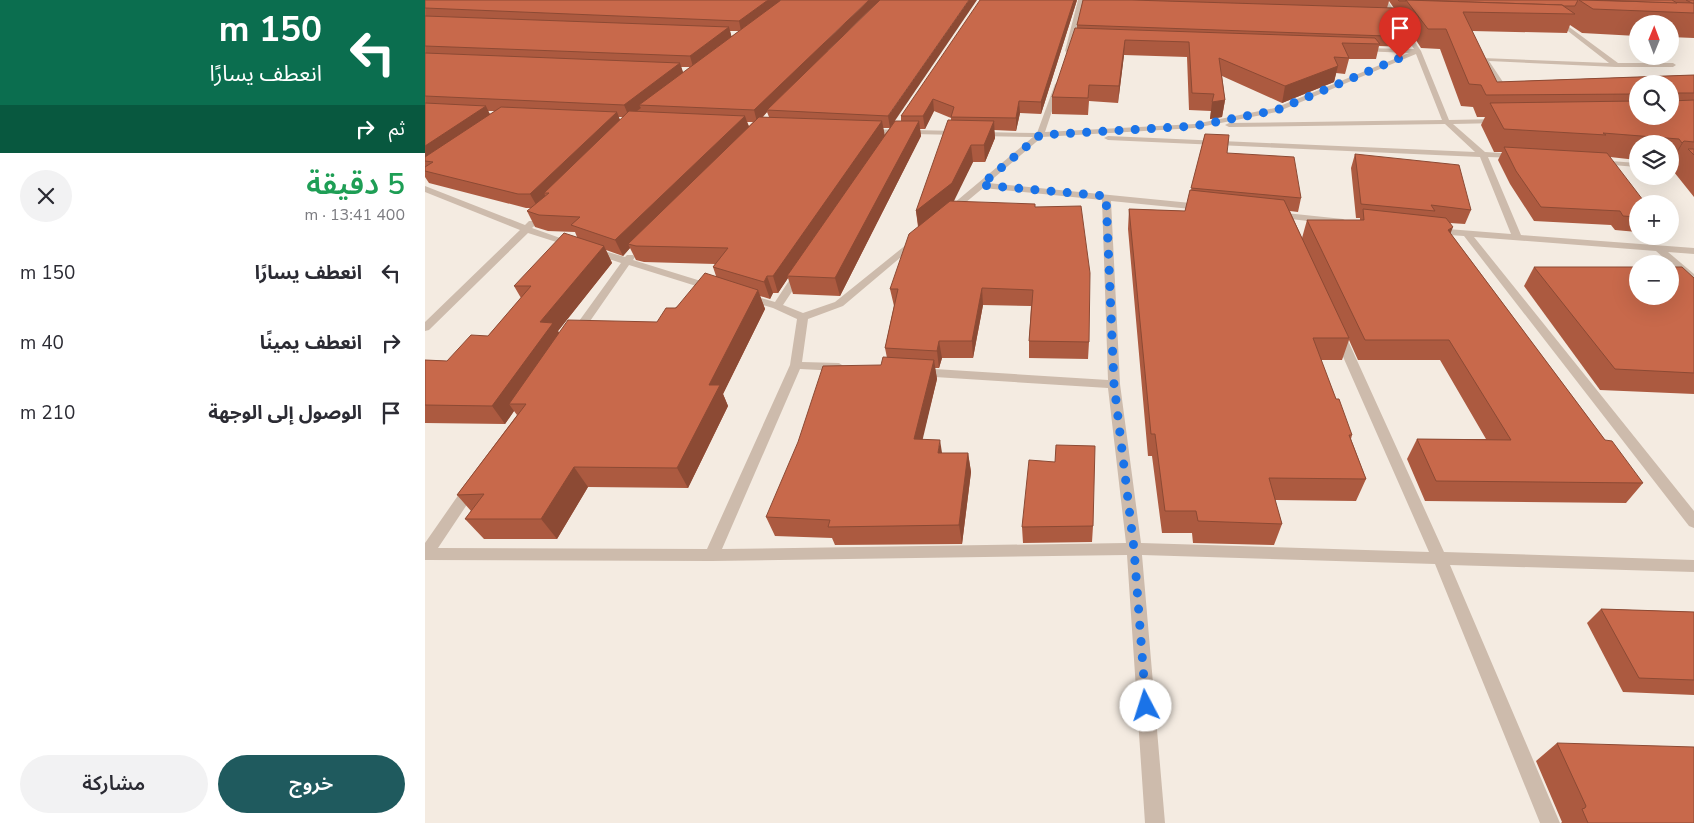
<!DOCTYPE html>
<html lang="ar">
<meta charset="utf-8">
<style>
:root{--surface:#fff;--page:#f2f2f3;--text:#2b2b33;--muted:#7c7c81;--accent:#1f5a5e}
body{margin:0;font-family:"Nunito Sans","Noto Sans Arabic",sans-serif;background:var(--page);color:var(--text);direction:rtl;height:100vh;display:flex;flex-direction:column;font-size:19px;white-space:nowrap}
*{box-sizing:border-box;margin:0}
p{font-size:16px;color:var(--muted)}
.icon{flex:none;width:28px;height:28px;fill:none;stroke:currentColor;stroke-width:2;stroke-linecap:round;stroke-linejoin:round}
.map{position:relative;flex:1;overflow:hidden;direction:ltr}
.sheet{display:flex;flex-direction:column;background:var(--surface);width:425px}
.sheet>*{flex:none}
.top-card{background:#0b6e4f;color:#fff;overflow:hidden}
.needle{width:32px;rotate:1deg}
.tools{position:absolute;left:1204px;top:15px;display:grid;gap:10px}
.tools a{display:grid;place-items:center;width:50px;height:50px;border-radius:50%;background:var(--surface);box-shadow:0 5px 20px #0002;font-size:25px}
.pin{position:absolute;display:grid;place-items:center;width:42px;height:42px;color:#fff;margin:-51px -21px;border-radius:50% 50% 50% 0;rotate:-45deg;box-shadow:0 0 5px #0007}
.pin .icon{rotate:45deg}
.me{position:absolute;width:55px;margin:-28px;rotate:355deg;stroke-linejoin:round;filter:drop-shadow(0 0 4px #0008)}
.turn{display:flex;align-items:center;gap:18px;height:105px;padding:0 20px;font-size:22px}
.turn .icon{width:65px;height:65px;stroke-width:2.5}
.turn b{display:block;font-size:35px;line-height:42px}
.then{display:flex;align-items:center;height:48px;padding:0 20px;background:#0003;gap:10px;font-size:19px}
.round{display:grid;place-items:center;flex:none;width:52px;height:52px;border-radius:26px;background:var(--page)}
.summary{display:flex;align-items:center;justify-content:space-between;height:85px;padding:0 20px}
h1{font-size:30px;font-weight:600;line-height:38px;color:#1e9e55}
.cta{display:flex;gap:10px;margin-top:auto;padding:10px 20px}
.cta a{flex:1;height:58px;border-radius:30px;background:var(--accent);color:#fff;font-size:20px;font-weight:600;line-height:58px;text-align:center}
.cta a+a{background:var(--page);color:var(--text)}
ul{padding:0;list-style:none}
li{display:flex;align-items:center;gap:15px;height:70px;padding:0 20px}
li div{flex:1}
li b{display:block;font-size:19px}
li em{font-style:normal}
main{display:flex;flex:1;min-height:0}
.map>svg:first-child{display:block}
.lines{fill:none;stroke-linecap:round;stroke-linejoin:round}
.minor{fill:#cdbbac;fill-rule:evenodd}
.wall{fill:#ac5a40;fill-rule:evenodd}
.shaded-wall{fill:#8c4a34}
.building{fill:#c8694b;stroke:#8c4a34}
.route{stroke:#1a73e8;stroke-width:9;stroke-dasharray:0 16.2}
</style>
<main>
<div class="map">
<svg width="1269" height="823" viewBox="0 0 1269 823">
<rect width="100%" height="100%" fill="#f4ebe1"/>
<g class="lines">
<g class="minor">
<polygon points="653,0 659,0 646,51 643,53 640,51"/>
<polygon points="956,0 962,0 996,51 1024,120 1074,119 1078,121 1074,123 1028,124 1060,152 1092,154 1096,156 1092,158 1063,157 1096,235 1269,248 1269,254 1243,252 1269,274 1269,282 1265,281 1231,251 1049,237 1269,511 1269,528 1264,526 1039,236 1010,234 1005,231 1010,228 1086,234 1055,157 683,140 679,138 683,136 1050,152 1020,124 804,127 800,125 804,123 1017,120 991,54 852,112 770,128 617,137 563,183 776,204 780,207 776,210 686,201 695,384 716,543 1004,552 908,334 914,331 920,334 1019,552 1269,560 1269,572 1025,565 1135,823 1115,823 1010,564 717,555 740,823 720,823 702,555 287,561 0,560 0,543 41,484 46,483 51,484 53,488 13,548 282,549 365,365 372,319 348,308 318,299 317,297 322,294 350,302 371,270 379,270 380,272 358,305 378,313 410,302 492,236 495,237 495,241 418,306 383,319 377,362 414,363 420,367 414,371 375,369 297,549 701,543 683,388 494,376 488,372 494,368 683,380 677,200 558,188 528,213 522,213 522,209 608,137 554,136 550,134 554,132 612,133 630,84 633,82 636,84 620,132 770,124 850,108 984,53 936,51 934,48 989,49"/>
<polygon points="1132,18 1193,63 1248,63 1251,65 1248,67 1191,67 1064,61 1078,82 1073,83 1057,58 1184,63 1130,21"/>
<polygon points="438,129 534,131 538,133 534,135 441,133 438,133"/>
<polygon points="1172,160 1212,163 1212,167 1175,164 1172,164"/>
<polygon points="1245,166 1269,168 1269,172 1245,170"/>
<polygon points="0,186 100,225 104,221 110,221 112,223 107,228 152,244 147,247 103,233 4,330 0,331 0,322 95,230 0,192"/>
<polygon points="851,212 918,219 923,222 918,225 848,217 846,215"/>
<polygon points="169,248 200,257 202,255 208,255 210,257 208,260 292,286 293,288 292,290 284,290 204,265 154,337 146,337 144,335 196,263 166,253 164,251"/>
</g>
</g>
<g class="wall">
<path d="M 0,0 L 355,1 L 470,121 L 476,121 L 476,116 L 652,0 L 616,114 L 595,113 L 591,131 L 569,130 L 570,138 L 560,162 L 548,162 L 528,201 L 610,207 L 664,342 L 663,359 L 604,358 L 604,341 L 606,306 L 558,305 L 548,358 L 517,358 L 514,368 L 510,368 L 512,379 L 497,439 L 517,453 L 543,453 L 546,472 L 537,544 L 410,545 L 407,538 L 350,536 L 341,517 L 462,358 L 460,348 L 469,306 L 465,289 L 493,227 L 491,211 L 526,120 L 526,118 L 509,111 L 500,129 L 495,129 L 496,136 L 415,296 L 368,294 L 363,278 L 353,293 L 348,293 L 345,299 L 335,296 L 340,309 L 298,394 L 303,406 L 263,488 L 163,487 L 132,539 L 59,539 L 40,519 L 46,511 L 32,495 L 92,415 L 89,411 L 80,424 L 0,423 L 0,360 L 22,361 L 63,336 L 96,298 L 89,286 L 152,237 L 150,232 L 123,231 L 110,227 L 102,211 L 106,208 L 101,208 L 4,183 L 0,177 ZM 305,31 L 314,31 L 306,37 ZM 256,67 L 266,67 L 258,73 ZM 63,111 L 70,111 L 65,114 ZM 342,112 L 344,117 L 338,117 ZM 193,117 L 198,117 L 195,120 ZM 322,122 L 328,122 L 324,126 ZM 458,128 L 465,128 L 459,135 ZM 205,248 L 211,260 L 219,262 L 290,264 L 288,267 L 291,276 L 232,322 L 134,333 L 133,331 L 187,263 L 181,250 L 198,256 Z"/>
<path d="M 658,0 L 1269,0 L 1269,38 L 1245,37 L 1245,24 L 1212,24 L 1212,36 L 1157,33 L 1145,25 L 1142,33 L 1047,31 L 1072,82 L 1269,75 L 1269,197 L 1249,172 L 1253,165 L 1245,164 L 1245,144 L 1212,144 L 1212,160 L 1185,157 L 1212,204 L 1212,232 L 1190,230 L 1186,225 L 1109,221 L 1085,184 L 1073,160 L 1077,152 L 1069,152 L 1056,125 L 1060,117 L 1052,117 L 1048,107 L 1036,106 L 1015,49 L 996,48 L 989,37 L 985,47 L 954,46 L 951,59 L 924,59 L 920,74 L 911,73 L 909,82 L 857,103 L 797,76 L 800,100 L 797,117 L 785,119 L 786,111 L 764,110 L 762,57 L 699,55 L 693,103 L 664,101 L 663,115 L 627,114 L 627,97 L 652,28 L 652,25 ZM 964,1 L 971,11 L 978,11 L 976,18 L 962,8 ZM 1212,84 L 1245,84 L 1245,116 L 1212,116 Z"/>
<polygon points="780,134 802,153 876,198 873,212 865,211 877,238 882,220 935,220 935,218 931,218 926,168 930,154 1046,210 1040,224 1025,223 1026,234 1180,440 1218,483 1201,503 1000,501 982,459 992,439 1061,439 1015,360 933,360 924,340 917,360 896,360 911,399 927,435 926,439 941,479 931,501 850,500 857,524 849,545 768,543 767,533 737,533 727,456 723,456 703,229 704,209 760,211 766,190"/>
<polygon points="1109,267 1269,278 1269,394 1175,390 1099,286"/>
<polygon points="630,462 668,526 667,542 598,543 597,527"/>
<polygon points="1176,609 1269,612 1269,695 1198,692 1162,623"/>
<polygon points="1132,743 1269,823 1136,823 1137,822 1111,761"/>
</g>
<g class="shaded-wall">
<polygon points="343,0 355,0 355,3 316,31 314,21"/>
<polygon points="444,0 455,0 342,110 342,112 332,122 329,110"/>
<polygon points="544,0 552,0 465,128 463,116"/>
<polygon points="649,0 652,0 616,114 616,102"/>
<polygon points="304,27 307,38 268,67 265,56"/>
<polygon points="700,40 699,55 693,103 694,86"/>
<polygon points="255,63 259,75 214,105 216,108 204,117 199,105"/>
<polygon points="913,66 909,82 857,103 860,86"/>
<polygon points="508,99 509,111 500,129 498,116"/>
<polygon points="800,100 797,117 785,119 787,102"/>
<polygon points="594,101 595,113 591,131 591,118"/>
<polygon points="61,106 67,119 0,161 0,146"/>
<polygon points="192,112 197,125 119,193 122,199 113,208 105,194"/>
<polygon points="320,116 325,130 203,244 205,248 198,256 190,240"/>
<polygon points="457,121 460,136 362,276 363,278 353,293 348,276"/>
<polygon points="494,121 496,136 415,296 410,278"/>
<polygon points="569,121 570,138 560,162 559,145"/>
<polygon points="1259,141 1245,164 1245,163 1257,143"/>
<polygon points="546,145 548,162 529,201 494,230 491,211"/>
<polygon points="1028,227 1021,245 1023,230"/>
<polygon points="179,246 187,263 133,331 138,340 84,404 89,411 80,424 67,406 115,322"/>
<polygon points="342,276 348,293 345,299 339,282"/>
<polygon points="557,288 558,305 548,358 547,341"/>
<polygon points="333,290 340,309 298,394 303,406 263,488 252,468 284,385"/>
<polygon points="514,341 517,358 514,368 512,351"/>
<polygon points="509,360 512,379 493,459 489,439"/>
<polygon points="515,440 518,459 513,453"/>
<polygon points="543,453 546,472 537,544 534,525"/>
<polygon points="149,467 163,487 132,539 116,519"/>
</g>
<g class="building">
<polygon points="0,0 343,0 314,21 0,8"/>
<polygon points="356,0 444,0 329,110 214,105"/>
<polygon points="455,0 544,0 463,116 342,110"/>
<polygon points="555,0 649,0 616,102 594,101 591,118 526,117 529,107 508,99 498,116 476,116"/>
<polygon points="658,0 707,0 969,8 989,37 652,25"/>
<polygon points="973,0 1153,0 1150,6 1139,6 1137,5 981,0 981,1 974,1"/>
<polygon points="981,0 1137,5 1150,14 1038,12 1072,82 1269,75 1269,93 1245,93 1245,84 1212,84 1212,94 1061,95 1056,85 1044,84 1021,29 1003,29"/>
<polygon points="1154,0 1269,3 1269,13 1168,9"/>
<polygon points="1172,0 1247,0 1252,3"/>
<polygon points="1261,0 1269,0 1269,3 1267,3"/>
<polygon points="0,16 304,27 265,56 0,46"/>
<polygon points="650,28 950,38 955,44 917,43 924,58 909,57 913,66 860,86 794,58 800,100 787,102 789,94 767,93 764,42 700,40 694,86 664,85 663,98 627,97"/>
<polygon points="0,53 255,63 199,105 0,96"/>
<polygon points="1269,100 1269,142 1259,141 1257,143 1254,139 1178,133 1181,135 1079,129 1065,103 1212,101 1212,116 1245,116 1245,101"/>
<polygon points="0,103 61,106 0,146"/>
<polygon points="76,107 192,112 105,194 93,194 0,171 0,167 8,162 0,161 0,157"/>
<polygon points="204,111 320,116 190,240 146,225 155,217 114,215 102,211 124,193 119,193"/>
<polygon points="334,117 457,121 348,276 342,276 339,282 288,267 303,248 211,246 203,244"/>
<polygon points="523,120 569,121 559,145 546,145 527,183 491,211"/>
<polygon points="470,121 494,121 410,278 362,276"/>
<polygon points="780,134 804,135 802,153 869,157 876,198 766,188"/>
<polygon points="1079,147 1182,153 1221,204 1212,204 1212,217 1198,216 1195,211 1116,207 1091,171"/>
<polygon points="1263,149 1269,149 1269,155"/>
<polygon points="930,154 1034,165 1046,210 1006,205 1010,211 936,204"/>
<polygon points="765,190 859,200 924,338 888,338 911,399 914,399 927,435 924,435 941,479 844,478 857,524 773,521 771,511 740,511 730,434 726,434 704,209 760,211"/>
<polygon points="525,201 610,204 610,207 656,206 665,273 664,342 604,341 608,290 557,288 547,341 514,341 512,351 460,348 473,289 465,289 484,234"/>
<polygon points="938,209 1021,218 1028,227 1023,230 1180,440 1187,441 1218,483 1011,481 992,439 1086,440 1024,340 940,340 882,220 939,220"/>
<polygon points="139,233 179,246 115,322 128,323 67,406 0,405 0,360 22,361 46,335 63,336 106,286 89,286"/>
<polygon points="1109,267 1212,267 1212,296 1245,296 1245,267 1257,267 1269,278 1269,373 1190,369"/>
<polygon points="280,273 333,290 284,385 295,385 252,468 149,467 116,519 40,519 59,494 32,495 101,404 84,404 143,320 232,322 241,308 251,308"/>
<polygon points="458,357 509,360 489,439 515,440 513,453 543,453 534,525 403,527 405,520 341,517 373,442 398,366 456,365"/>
<polygon points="631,445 670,446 668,526 597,527 604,460 630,462"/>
<polygon points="1176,609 1269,612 1269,680 1214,678"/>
<polygon points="1132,743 1269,747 1269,823 1163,823 1157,809 1160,808 1161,806"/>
</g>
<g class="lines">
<polyline class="route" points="721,706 709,549 689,384 681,196 556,185 615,135 770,126 852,110 975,58"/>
</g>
</svg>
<div class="tools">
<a><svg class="needle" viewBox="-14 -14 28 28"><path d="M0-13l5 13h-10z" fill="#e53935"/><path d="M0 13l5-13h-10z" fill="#7c7c81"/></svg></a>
<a><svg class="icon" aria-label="search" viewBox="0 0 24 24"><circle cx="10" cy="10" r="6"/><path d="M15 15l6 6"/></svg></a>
<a><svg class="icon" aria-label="layers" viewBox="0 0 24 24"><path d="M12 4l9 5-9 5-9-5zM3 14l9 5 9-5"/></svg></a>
<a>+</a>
<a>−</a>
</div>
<div class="pin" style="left:975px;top:58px;background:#d93025"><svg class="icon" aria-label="arrive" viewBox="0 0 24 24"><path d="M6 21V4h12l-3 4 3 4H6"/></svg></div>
<svg class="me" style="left:721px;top:706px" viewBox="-20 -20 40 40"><circle r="19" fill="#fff"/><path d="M0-13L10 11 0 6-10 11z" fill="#1a73e8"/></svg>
</div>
<section class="sheet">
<div class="top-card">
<div class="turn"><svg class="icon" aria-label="left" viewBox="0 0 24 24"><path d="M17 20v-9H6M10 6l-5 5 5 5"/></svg><div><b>150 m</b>انعطف يسارًا</div></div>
<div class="then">ثم<svg class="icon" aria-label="right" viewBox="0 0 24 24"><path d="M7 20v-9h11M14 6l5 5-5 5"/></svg></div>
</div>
<div class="summary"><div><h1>5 دقيقة</h1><p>400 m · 13:41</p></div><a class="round"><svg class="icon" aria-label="close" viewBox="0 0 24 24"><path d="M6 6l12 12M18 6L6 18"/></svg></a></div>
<ul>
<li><svg class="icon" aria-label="left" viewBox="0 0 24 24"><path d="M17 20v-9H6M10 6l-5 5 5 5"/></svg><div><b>انعطف يسارًا</b></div><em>150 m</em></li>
<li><svg class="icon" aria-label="right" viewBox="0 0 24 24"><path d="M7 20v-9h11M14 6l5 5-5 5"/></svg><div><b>انعطف يمينًا</b></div><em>40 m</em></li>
<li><svg class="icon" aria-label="arrive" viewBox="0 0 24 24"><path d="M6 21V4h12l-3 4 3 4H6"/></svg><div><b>الوصول إلى الوجهة</b></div><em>210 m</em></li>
</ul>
<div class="cta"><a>خروج</a><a>مشاركة</a></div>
</section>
</main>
